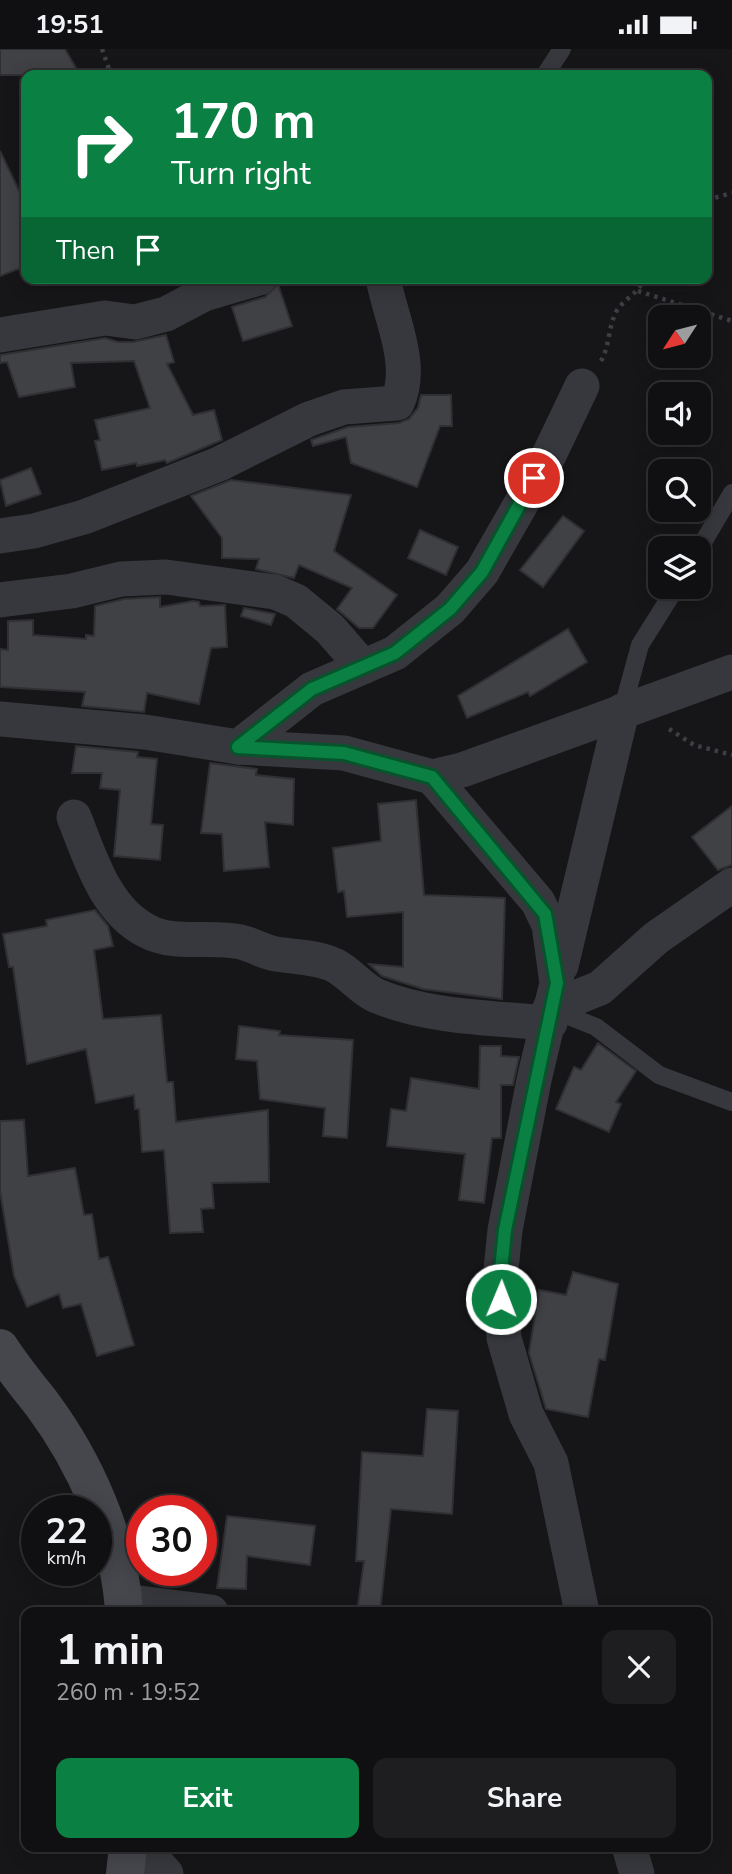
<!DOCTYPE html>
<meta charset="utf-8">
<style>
:root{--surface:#101012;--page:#1e1e20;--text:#f1f3f6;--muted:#9c9d9f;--line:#303032;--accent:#0b8043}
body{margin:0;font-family:"Nunito Sans",sans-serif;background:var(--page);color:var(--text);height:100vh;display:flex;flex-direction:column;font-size:26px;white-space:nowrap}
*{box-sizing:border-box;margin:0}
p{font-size:23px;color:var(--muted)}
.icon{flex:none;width:38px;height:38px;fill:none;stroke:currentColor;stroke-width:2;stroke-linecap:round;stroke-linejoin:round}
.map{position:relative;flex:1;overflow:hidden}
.drawer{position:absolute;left:21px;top:1558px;width:690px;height:245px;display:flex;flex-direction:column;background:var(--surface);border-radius:14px;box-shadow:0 4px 18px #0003,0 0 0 2px var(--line)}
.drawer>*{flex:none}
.guide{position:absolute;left:21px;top:21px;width:691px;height:214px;border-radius:14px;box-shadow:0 4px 18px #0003,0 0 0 2px var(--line);background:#0b8043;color:#fff;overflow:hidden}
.needle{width:46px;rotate:234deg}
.tools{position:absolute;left:648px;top:256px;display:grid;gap:14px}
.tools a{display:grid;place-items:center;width:63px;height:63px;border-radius:14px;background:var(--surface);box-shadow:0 4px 18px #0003,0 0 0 2px var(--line);font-size:35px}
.speed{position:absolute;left:21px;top:1446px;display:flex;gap:14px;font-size:35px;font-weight:700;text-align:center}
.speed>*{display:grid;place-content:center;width:91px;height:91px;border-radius:50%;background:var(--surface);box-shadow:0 4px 18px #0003,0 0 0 2px var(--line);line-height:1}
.speed small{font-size:18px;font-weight:400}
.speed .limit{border:10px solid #d22;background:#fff;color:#111}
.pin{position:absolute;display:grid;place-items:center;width:60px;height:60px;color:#fff;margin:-30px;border:4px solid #fff;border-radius:50%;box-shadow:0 2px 7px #0007}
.me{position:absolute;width:77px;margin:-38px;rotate:1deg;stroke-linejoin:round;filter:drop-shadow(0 0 5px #0008)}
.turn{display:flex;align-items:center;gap:24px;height:147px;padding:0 35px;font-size:32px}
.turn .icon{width:91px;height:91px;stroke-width:2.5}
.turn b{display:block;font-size:49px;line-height:60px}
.then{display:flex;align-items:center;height:66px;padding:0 35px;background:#0003;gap:14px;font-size:26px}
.round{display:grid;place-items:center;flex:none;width:74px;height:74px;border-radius:14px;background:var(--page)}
.head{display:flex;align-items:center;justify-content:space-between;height:119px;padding:0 35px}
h1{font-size:42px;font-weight:700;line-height:52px}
.button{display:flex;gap:14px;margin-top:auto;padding:14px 35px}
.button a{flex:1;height:80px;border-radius:14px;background:var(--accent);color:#fff;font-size:28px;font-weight:700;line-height:80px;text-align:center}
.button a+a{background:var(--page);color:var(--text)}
.status{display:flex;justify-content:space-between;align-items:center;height:49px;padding:0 35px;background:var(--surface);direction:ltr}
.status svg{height:19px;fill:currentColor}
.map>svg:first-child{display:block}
.building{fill:#404145;stroke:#303034;stroke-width:2}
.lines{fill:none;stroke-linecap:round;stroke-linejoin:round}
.path{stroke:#3d3f44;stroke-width:4.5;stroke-dasharray:3.5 5;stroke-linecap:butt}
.lane{stroke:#37383d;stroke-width:18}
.street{stroke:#37383d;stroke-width:35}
.secondary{stroke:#45474d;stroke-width:38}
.route-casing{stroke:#07532c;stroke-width:18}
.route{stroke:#0b8043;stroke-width:12}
</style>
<div class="status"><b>19:51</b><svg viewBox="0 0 49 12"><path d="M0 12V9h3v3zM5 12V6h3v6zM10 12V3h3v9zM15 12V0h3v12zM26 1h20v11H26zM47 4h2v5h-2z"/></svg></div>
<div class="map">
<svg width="732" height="1825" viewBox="0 0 732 1825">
<rect width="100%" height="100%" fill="#161618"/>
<g class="building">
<polygon points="0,0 65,0 80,26 0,26"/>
<polygon points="0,102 26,156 26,217 0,227"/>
<polygon points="278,235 292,277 243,292 232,258 265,248"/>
<polygon points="166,286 174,313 167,315 193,366 214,361 222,391 167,414 165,411 137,417 136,414 102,421 95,392 100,391 95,371 150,359 134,312 71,314 75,338 19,348 7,313 0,314 0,306 105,289 118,293 133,293"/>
<polygon points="421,346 451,346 452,377 440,377 417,438 351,414 346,388 313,397 311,391 348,378 399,374 409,370 418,359"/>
<polygon points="31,419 41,445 6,457 0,431"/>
<polygon points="231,431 351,446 334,502 397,546 373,579 359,579 337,560 352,539 299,516 294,529 256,520 259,510 222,509 222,489 191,447"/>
<polygon points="563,467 584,482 543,538 520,521"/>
<polygon points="420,481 458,498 446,526 408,509"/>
<polygon points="160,548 160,558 193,552 199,553 200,557 225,556 227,598 211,599 199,655 147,644 144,663 82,657 85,643 0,638 0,600 8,601 8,572 33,571 33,586 86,590 86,586 94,587 95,557 124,550"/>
<polygon points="244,559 275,565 271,576 241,567"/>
<polygon points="568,580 587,613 530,647 528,643 467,669 458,647"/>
<polygon points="76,697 138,703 137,708 157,710 151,775 163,776 160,811 114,807 120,741 100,739 102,724 72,724"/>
<polygon points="210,714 257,720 256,726 294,730 293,776 265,773 269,818 224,822 222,785 201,784"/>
<polygon points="416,751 424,846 505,849 502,950 423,940 382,927 369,915 403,918 403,863 347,868 344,842 338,843 333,799 381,792 378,755"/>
<polygon points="732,757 732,816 718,821 692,788"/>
<polygon points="95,861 108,877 113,897 94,901 103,970 161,966 167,1033 173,1033 176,1073 268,1061 269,1133 212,1134 214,1159 201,1160 203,1183 170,1184 164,1101 142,1103 139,1060 135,1060 134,1046 96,1054 86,1000 27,1015 13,918 9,918 3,885 47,877 46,871"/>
<polygon points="239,977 280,982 279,986 353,991 347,1089 323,1087 325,1059 260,1050 257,1012 236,1010"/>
<polygon points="598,994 636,1022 616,1053 621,1055 609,1083 556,1060 574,1018 581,1021"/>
<polygon points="480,997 501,997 501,1007 519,1008 513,1036 501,1036 501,1089 492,1089 484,1154 459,1151 465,1105 387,1097 391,1060 406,1062 411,1029 479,1040"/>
<polygon points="24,1071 28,1127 75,1119 84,1166 92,1165 99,1210 108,1208 134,1296 97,1307 81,1255 63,1259 59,1245 27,1258 14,1227 0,1142 0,1072"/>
<polygon points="573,1223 618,1235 605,1311 599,1310 588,1368 546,1360 529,1304 539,1241 566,1246"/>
<polygon points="427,1360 458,1362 452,1465 391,1460 380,1563 357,1563 364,1512 356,1512 362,1403 423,1407"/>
<polygon points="227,1467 315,1477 310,1516 247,1507 246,1540 217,1539"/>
</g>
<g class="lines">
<g class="path">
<polyline points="102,0 111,26"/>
<polyline points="707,151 732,144"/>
<polyline points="638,242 732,272"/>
<path d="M 601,312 C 610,296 608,279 616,263 C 623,250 639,245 644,229"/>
<polyline points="669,680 694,696 732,706"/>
</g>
<g class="lane">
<polyline points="545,26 562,0"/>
<polyline points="698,502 732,444"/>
<polyline points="622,662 640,596 677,537"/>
<polyline points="553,961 596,978 659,1026 732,1053"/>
</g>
<g class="street">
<polyline points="0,286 105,269 135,273 166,265 204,245 259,229"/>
<path d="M 0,487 L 34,482 L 84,468 L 219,415 L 309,370 L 344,358 L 397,354 C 415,316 390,268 383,229"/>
<polyline points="0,551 72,542 121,530 166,528 275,543 296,552 330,580 363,618"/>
<polyline points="0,670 145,683 238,698 344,704 432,728 462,721 732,623"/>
<polyline points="238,698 312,640 395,604 450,560 482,523 549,406 582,337"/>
<polyline points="432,728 538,853 549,876 557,934 534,1031 505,1181 500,1231 504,1289 526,1365 551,1414 582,1563"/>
<path d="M 74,768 C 90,808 105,861 147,882 C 174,897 211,886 241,893 C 253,896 264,903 276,905 C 295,908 317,908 334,916 C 350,924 361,940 377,947 C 430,969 494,969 550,974"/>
<polyline points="561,917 622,662"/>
<polyline points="550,959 600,939 656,889 732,836"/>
<polyline points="124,1552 211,1563"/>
<polyline points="141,1797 166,1825"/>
<polyline points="629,1797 637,1825"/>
</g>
<g class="secondary">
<path d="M 0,1299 C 13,1319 27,1336 42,1355 C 85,1413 120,1490 124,1563"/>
<polyline points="125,1825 128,1797"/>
</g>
</g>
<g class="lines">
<defs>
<polyline id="route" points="501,1250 500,1231 505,1181 557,934 545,865 432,728 344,704 238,698 312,640 395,604 450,560 482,523 534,429"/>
</defs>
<use href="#route" class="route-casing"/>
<use href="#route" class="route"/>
</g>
</svg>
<div class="tools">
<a><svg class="needle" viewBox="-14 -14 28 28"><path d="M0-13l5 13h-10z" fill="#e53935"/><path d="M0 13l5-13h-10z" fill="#9c9d9f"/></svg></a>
<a><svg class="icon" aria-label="sound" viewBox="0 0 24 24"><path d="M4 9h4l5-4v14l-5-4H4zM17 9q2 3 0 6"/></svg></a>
<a><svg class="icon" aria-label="search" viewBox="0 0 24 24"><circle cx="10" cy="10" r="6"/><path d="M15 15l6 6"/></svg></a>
<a><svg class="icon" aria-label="layers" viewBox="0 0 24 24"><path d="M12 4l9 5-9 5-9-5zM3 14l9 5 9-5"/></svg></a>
</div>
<div class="speed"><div>22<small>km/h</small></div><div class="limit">30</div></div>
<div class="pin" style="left:534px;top:429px;background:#d93025"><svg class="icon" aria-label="arrive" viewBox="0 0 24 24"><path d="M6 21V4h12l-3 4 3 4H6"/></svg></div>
<svg class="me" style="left:501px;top:1250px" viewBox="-20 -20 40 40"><circle r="17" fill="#0b8043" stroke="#fff" stroke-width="3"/><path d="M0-11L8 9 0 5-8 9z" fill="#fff"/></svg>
<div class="guide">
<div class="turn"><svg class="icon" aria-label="right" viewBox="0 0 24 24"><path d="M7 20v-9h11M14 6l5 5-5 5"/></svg><div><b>170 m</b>Turn right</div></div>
<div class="then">Then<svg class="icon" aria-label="arrive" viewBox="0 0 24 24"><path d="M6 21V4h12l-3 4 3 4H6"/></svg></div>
</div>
<section class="drawer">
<div class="head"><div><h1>1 min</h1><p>260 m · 19:52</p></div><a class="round"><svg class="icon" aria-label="close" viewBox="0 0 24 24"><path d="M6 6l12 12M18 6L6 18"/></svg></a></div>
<div class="button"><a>Exit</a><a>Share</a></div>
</section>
</div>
